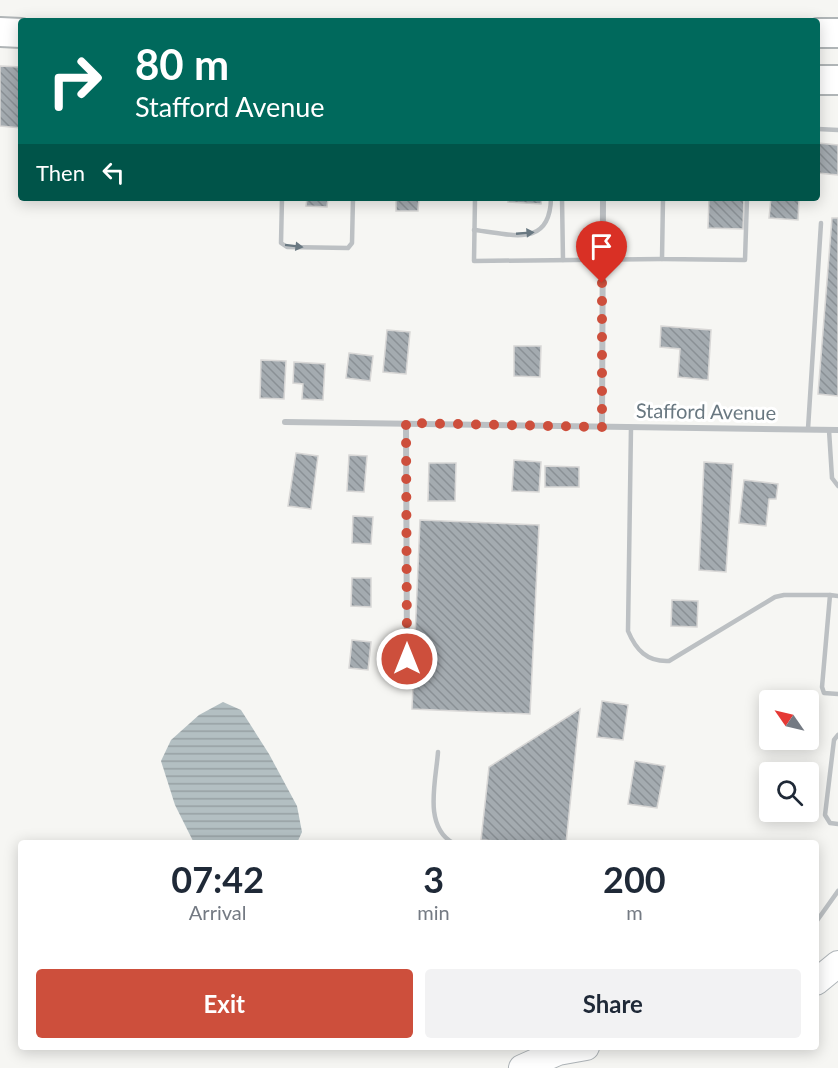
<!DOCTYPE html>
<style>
:root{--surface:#fff;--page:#f2f2f3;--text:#1f2937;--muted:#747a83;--accent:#cd4f3c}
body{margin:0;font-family:Lato,sans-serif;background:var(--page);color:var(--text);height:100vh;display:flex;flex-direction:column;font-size:22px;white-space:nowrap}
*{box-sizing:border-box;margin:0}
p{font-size:20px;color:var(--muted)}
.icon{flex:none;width:33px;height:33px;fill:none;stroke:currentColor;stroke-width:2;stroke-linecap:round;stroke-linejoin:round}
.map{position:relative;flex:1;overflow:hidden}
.details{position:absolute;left:18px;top:840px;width:801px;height:210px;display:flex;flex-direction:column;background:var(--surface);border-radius:6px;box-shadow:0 3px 15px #0003}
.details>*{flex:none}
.guide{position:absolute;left:18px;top:18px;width:802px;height:183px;border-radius:6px;box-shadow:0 3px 15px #0003;background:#00695c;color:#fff;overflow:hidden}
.needle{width:39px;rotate:304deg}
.buttons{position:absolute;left:759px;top:690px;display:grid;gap:12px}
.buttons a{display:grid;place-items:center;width:60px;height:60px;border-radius:6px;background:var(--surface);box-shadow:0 3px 15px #0003;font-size:30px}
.pin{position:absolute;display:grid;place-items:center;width:51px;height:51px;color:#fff;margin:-62px -26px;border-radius:50% 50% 50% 0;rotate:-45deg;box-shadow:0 0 6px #0007}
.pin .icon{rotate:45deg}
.me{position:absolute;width:66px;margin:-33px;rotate:0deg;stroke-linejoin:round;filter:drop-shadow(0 0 4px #0008)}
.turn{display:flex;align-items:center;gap:21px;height:126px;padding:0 18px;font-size:27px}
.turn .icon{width:78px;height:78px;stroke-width:2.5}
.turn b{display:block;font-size:42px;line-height:51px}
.then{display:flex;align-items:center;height:57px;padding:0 18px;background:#0003;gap:12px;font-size:22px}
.eta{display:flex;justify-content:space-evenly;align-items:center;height:102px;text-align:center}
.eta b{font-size:36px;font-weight:700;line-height:42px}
.action{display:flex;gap:12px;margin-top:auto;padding:12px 18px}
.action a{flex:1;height:69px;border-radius:6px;background:var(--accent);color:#fff;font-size:24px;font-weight:700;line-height:69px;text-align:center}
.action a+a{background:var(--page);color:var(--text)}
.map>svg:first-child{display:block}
.water{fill:url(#water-rules)}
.building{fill:url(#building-back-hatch);stroke:#d8d7d6;stroke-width:1.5}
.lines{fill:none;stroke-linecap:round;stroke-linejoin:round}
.secondary-casing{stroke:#aeb4b8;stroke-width:28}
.primary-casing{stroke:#b0b5b7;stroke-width:32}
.service{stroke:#bcc0c3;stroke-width:4.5}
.minor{stroke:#bcc0c3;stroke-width:6}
.secondary{stroke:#fff;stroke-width:26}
.primary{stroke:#fff;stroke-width:28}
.oneway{fill:#697881}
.route{stroke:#cd4f3c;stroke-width:10;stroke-dasharray:0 18}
.labels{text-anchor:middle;stroke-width:6;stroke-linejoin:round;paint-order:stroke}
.street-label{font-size:20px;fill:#697881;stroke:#fff}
</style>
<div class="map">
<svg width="838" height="1068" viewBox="0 0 838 1068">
<defs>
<pattern id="water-rules" width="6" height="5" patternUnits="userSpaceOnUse" patternTransform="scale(1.5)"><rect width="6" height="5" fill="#b3bfc2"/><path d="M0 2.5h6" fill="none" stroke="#96a0a3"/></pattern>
<pattern id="building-back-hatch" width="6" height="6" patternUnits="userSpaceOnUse" patternTransform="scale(1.5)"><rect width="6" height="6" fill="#a4abb0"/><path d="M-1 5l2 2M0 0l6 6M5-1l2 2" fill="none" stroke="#8a9095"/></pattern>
</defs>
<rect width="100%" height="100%" fill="#f6f6f3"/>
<polygon class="water" points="223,702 241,710 269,754 297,806 302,832 297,843 194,843 175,805 161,761 171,740 199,715"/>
<g class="building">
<polygon points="0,66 21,67 21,128 0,126"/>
<polygon points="818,143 838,145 838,175 818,173"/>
<polygon points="307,198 328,198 327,207 306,206"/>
<polygon points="396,198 419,198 418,211 396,211"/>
<polygon points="508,198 542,198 541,204 508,202"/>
<polygon points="709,198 744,198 743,229 708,228"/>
<polygon points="771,198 799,198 798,220 769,218"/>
<polygon points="832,218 838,218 838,396 818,394"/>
<polygon points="661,326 711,330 708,380 678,377 680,349 660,347"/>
<polygon points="387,330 410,332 406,374 383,372"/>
<polygon points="514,346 541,346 540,377 514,376"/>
<polygon points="349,353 373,356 370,381 346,378"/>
<polygon points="261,360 286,361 284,399 260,398"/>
<polygon points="294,362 325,364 323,400 302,399 303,384 293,383"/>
<polygon points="296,453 318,456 311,509 288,506"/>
<polygon points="349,455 367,456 364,492 347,491"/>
<polygon points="514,460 541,462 539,492 512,491"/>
<polygon points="704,462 733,464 726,572 699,570"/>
<polygon points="429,463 456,463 455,501 428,501"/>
<polygon points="545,466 579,467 579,487 545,487"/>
<polygon points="744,480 778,484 776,499 769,499 766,526 739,523"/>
<polygon points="353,516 373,517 371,544 352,543"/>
<polygon points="420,520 539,525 530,714 412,709"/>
<polygon points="352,578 371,578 371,607 351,606"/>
<polygon points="672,600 698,601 697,627 671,626"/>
<polygon points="352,640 371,642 368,670 349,668"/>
<polygon points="602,701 628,705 623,740 597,737"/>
<polygon points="580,709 566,843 497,843 496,841 481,840 489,767"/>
<polygon points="635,761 665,766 657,808 628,804"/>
</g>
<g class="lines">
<defs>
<g id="secondary">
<polyline points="816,982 838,964"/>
<polyline points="522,1068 558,1052 586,1047"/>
</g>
<g id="primary">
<polyline points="0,32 21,33"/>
<polyline points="818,33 838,33"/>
<polyline points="818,80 838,80"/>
</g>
</defs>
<use href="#secondary" class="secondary-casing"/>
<use href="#primary" class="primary-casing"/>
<g class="service">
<polyline points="818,129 838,130"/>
<polyline points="282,198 281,243 287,247 348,248 352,243 353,198"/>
<polyline points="475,198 474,261 662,259"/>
<polyline points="562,198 563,260"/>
<polyline points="663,198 662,259 745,260 747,198"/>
<path d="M 474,230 C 511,234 550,249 551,198"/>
<path d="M 631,427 L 628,631 C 636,650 647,662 669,661 L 775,597 L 784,595 L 830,595"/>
<polyline points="808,429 821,223"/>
<polyline points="829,430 832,478 838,486"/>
<polyline points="838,596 830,595 822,687 824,693 838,694"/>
<polyline points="838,735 834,740 825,815 830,823 838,824"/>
<path d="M 438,752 C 436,781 423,826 453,843"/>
<polyline points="816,922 838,891"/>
</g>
<g class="minor">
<polyline points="285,422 838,430"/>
<polyline points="406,424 407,659"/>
<polyline points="602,427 603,198"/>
</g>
<use href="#secondary" class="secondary"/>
<use href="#primary" class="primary"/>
</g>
<defs><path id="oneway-solid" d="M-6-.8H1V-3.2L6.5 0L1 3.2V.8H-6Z" transform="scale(1.5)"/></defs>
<g class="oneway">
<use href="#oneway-solid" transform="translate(525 233) rotate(-5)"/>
<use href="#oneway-solid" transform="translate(294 246) rotate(7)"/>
</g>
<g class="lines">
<polyline class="route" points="407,659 406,423 602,427 602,283"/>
</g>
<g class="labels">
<g class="street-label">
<text transform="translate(706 412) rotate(1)" y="7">Stafford Avenue</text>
</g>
</g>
</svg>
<div class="buttons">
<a><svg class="needle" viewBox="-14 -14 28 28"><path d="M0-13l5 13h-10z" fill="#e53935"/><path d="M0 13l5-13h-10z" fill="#747a83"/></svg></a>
<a><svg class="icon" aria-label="search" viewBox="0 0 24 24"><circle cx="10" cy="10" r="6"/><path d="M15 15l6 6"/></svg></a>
</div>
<div class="pin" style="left:602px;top:283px;background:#d93025"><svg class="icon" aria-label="arrive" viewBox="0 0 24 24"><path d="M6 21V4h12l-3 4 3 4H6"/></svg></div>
<svg class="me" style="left:407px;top:659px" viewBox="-20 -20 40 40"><circle r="17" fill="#cd4f3c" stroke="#fff" stroke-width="3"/><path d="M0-11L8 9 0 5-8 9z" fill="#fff"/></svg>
<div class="guide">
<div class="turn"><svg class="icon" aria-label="right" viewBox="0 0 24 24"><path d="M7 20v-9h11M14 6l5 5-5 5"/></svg><div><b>80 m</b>Stafford Avenue</div></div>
<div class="then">Then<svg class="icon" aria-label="left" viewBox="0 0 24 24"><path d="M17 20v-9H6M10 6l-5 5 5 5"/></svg></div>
</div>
<section class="details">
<div class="eta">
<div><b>07:42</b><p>Arrival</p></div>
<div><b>3</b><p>min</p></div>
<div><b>200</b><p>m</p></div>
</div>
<div class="action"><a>Exit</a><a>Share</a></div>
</section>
</div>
